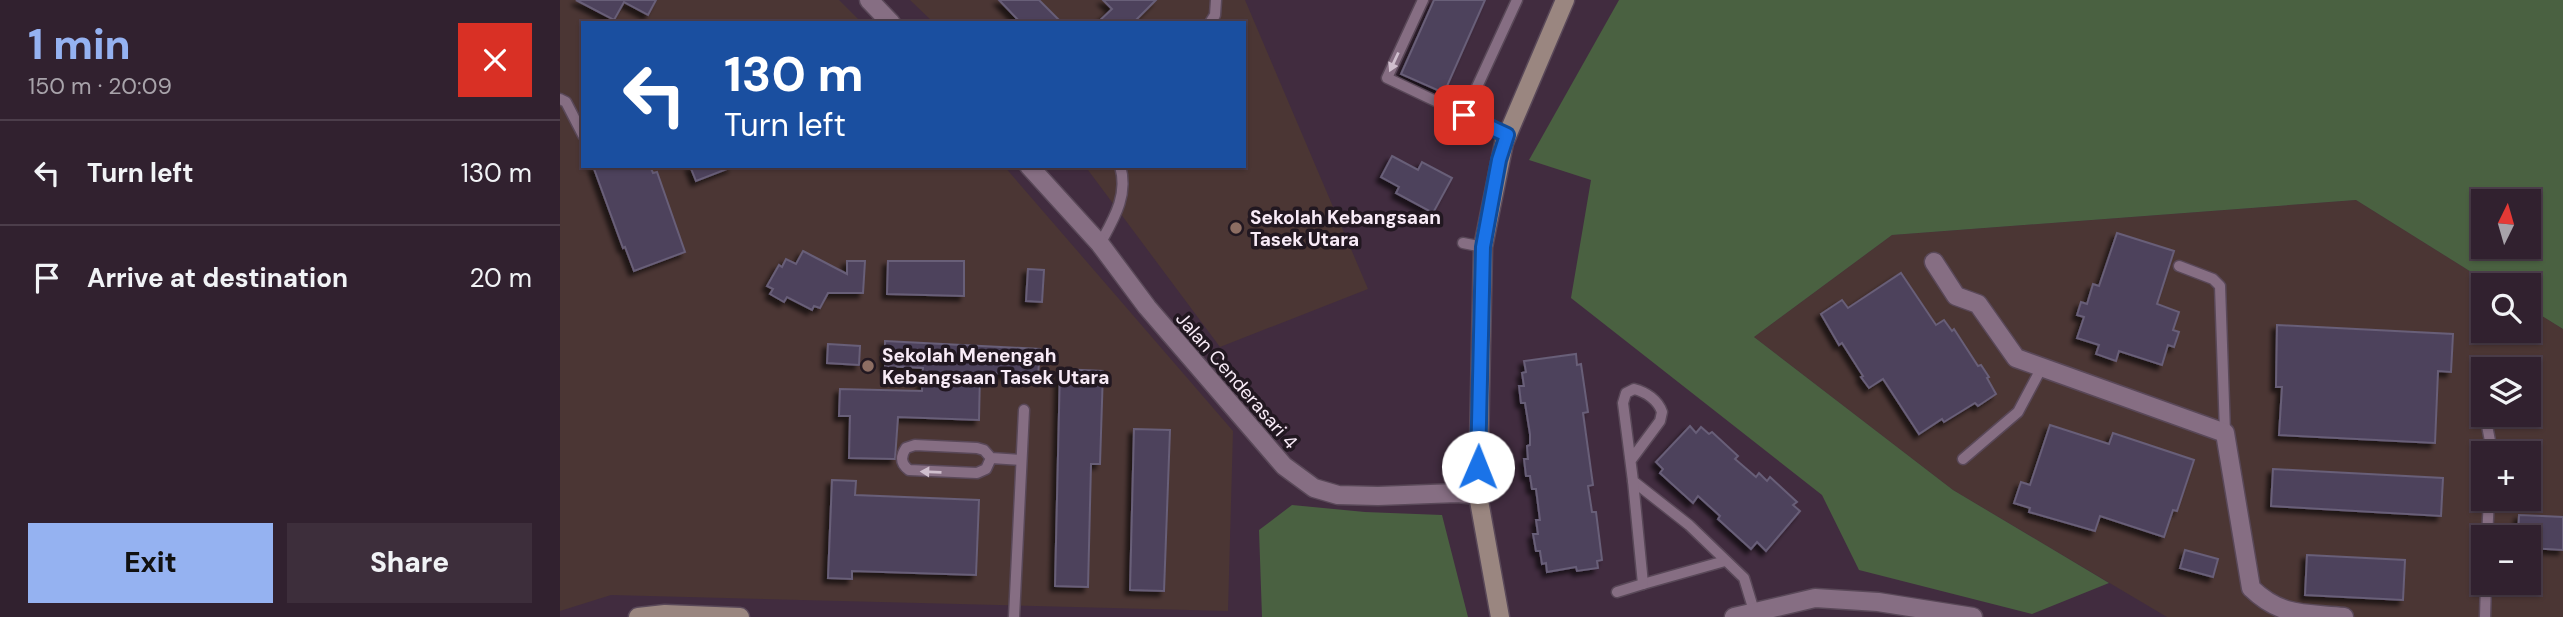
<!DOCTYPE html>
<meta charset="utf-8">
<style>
:root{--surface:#31212f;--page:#3d2e3b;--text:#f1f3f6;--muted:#a8a3aa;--line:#4c3e4b;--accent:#95b2f1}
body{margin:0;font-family:"DM Sans",sans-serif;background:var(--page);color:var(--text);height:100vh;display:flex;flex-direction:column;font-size:26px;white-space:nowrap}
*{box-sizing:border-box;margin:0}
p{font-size:23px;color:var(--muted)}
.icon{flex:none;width:38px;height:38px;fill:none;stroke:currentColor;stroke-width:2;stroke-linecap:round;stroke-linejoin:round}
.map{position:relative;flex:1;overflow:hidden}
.sheet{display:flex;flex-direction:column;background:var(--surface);width:560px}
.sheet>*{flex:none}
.banner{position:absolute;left:21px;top:21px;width:665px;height:147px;border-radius:0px;box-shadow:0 2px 5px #0004,0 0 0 2px var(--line);background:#1a4fa0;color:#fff;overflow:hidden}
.needle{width:46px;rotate:5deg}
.controls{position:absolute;left:1911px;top:189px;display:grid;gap:14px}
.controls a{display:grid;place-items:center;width:70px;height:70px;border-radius:0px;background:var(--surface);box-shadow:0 2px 5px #0004,0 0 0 2px var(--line);font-size:35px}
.pin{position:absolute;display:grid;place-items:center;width:60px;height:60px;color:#fff;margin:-30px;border-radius:14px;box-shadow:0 4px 10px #0006}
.me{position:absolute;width:77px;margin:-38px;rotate:1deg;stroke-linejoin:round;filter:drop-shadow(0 0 5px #0008)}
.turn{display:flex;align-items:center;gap:24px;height:147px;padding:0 28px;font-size:32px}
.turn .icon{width:91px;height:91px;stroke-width:2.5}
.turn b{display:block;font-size:49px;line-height:60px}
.round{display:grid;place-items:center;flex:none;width:74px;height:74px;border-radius:0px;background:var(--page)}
.overview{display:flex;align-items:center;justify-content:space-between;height:119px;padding:0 28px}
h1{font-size:42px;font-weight:800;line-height:52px;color:var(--accent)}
.action{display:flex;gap:14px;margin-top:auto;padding:14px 28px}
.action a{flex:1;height:80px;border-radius:0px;background:var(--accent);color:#111;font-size:28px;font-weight:800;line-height:80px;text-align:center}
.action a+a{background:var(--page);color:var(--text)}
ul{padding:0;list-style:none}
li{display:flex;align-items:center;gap:21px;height:105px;padding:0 28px;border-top:2px solid var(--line)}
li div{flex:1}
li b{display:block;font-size:26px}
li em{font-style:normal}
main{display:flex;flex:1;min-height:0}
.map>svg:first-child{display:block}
.education{fill:#4b3634;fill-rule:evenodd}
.green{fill:#4a6141;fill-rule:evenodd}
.building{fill:#4d425c;stroke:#685e78;stroke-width:2;filter:url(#shadow)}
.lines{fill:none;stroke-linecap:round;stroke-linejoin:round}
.lane-casing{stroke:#594858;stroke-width:13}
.street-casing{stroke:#594858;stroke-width:21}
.secondary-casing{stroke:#594858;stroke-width:21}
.lane{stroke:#866e83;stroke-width:10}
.street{stroke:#866e83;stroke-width:18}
.secondary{stroke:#9a8680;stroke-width:18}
.oneway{fill:#d0bfce}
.route-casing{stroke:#114b97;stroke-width:18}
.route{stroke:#1a73e8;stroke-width:12}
.education-dot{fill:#8d6e63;stroke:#221821;stroke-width:2.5}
.labels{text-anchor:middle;stroke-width:7;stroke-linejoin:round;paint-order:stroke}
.poi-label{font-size:19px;font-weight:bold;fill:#f8ebf7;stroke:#221821;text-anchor:start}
.street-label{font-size:19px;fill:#f8ebf7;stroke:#221821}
</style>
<main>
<section class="sheet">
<div class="overview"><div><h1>1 min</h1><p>150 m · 20:09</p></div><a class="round" style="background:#d93025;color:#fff"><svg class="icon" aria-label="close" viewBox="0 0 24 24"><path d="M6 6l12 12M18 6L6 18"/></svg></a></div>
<ul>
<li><svg class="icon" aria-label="left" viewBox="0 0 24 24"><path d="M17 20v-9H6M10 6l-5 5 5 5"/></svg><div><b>Turn left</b></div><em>130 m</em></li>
<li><svg class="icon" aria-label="arrive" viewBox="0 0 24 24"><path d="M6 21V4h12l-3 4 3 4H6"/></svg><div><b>Arrive at destination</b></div><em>20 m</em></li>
</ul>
<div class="action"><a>Exit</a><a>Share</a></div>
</section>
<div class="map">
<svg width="2003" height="617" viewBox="0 0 2003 617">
<defs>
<filter id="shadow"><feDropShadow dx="-4.5" dy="4.5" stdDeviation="2" flood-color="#0009"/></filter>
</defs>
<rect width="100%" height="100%" fill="#412c3f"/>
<g class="education">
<polygon points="0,0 279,0 302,23 23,23 23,166 444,166 673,431 668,611 51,595 0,611"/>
<polygon points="350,0 685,0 808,289 660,347 525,166 684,166 684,23 374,23"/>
<path d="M 1796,200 L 1932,285 L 1923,285 L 1923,331 L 1969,331 L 1969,308 L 2003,329 L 2003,617 L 1607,617 L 1393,490 L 1194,337 L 1332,235 ZM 1923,369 L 1969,369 L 1969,415 L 1923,415 ZM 1923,453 L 1969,453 L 1969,499 L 1923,499 ZM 1923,537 L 1969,537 L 1969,583 L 1923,583 Z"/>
</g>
<g class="green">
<path d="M 1059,0 L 2003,0 L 2003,329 L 1969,308 L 1969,285 L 1932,285 L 1796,200 L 1332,235 L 1194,337 L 1393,490 L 1549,583 L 1472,614 L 1299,570 L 1262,495 L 1011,298 L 1031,180 L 969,160 ZM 1923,201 L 1969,201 L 1969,247 L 1923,247 Z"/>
<polygon points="732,505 805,512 882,515 908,617 702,617 699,530"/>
</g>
<g class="building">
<polygon points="16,0 96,0 88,15 64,2 54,20"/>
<polygon points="439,0 479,0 502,23 461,23"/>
<polygon points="543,0 596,0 573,23 537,23 552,9"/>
<polygon points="874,0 925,0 884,93 841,74"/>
<polygon points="832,156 858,170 862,162 892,178 873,213 836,193 839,187 821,177"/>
<polygon points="33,166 90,166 93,173 97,172 125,252 74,271 65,247 63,248"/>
<polygon points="130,166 172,166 172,167 136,181"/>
<polygon points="1557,233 1614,251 1597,304 1619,312 1613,330 1619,332 1614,347 1608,345 1602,365 1559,351 1556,361 1536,354 1539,345 1517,338 1524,317 1517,315 1521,302 1527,304 1533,284 1539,286"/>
<polygon points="243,251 287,274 287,261 305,261 303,293 268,293 260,308 254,306 252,310 227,297 224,302 210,294 213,289 207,286 219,265 222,267 226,259 236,264"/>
<polygon points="328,261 404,261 404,296 327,294"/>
<polygon points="468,269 484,270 482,302 466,301"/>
<polygon points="1341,273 1376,325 1384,320 1392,331 1394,329 1418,366 1421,365 1429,377 1427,378 1436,394 1418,406 1415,403 1384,422 1382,419 1359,434 1323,379 1309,388 1301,377 1303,376 1282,343 1279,345 1261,314 1282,300 1288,308"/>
<polygon points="1717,325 1893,334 1891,372 1878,371 1875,443 1719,435 1722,387 1716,387"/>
<polygon points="325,341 480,349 478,376 420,372 419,420 338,417 335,459 289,458 290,416 279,416 280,389 362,391 363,368 325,366"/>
<polygon points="268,344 300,346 299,365 267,363"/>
<polygon points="1016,354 1017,365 1021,364 1028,412 1023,413 1033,485 1028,486 1032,512 1036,512 1042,560 1037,561 1038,568 1017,571 1016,567 987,572 986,563 982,564 980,551 976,551 973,534 978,534 976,520 980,520 976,489 972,489 970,476 966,476 964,459 968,459 967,446 970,445 970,434 965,403 961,403 959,386 964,386 962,373 966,372 964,361"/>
<polygon points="500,369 543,371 540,464 531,464 528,587 495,586"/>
<polygon points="1490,425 1549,444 1553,433 1634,460 1617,511 1613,510 1604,537 1540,516 1535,531 1469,512 1470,508 1454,503 1461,482 1470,485"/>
<polygon points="1130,426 1136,433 1141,427 1149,434 1152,432 1178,456 1175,459 1196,477 1199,473 1207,481 1210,477 1237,502 1233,505 1240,511 1206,551 1197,542 1191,549 1158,519 1160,516 1138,496 1133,503 1100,473 1103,469 1096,462"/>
<polygon points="574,429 610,430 604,591 570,590"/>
<polygon points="1713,469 1883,478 1881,516 1711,506"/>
<polygon points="272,480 296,481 295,495 419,500 416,575 292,571 292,579 268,578"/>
<polygon points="1959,515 2003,517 2003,550 1969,548 1969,537 1958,537"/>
<polygon points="1625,550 1658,559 1653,577 1620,568"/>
<polygon points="1747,555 1845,560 1843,600 1745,595"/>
</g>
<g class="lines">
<defs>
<g id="lane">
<polyline points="863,0 827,78 947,135"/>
<polyline points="650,23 655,15 656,0"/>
<polyline points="0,99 6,102 23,135"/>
<polyline points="904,115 957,0"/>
<polyline points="903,243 923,247"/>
<path d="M 540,244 C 553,220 569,195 560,166"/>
<polyline points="1619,266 1653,279 1660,286 1665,433"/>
<polyline points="1920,395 1923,409"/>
<polyline points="1925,415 1930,441 1930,453"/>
<path d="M 431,458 L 426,469 L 417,473 L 349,470 C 341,464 340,457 346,448 L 355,445 L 417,448 L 424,450 L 431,458 L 461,460"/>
<polyline points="1403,459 1458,412 1482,367"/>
<path d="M 1071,460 L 1100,421 L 1102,412 C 1098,400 1086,392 1074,389 L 1066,393 L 1063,403 L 1073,481 L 1129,525 L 1184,578 L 1194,611"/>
<polyline points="1927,537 1929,499"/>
<polyline points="1083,584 1165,561"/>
<polyline points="1057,592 1083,584 1073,481"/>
<polyline points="454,617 464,410"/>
<polyline points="1925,617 1926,583"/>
</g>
<g id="street">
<polyline points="309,0 331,23"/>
<polyline points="469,166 540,244 587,307 724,466 754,488 778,495 818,496 897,493 918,495"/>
<path d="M 1374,262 L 1396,296 L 1418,304 L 1456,358 L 1665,433 L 1691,588 C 1721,617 1744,613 1784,617"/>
<polyline points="1174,617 1255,598 1318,602 1413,617"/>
</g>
<g id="secondary">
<polyline points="78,617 105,614 180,617"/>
<polyline points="940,617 918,495 923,247 944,143 1005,0"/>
</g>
</defs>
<use href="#lane" class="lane-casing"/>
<use href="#street" class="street-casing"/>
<use href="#secondary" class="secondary-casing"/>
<use href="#lane" class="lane"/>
<use href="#street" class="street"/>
<use href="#secondary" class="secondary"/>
</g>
<defs><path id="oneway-solid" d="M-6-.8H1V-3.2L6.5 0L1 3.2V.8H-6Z" transform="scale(1.75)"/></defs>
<g class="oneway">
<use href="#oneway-solid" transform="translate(834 62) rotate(115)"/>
<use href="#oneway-solid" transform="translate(371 472) rotate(-178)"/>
</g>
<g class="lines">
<defs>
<polyline id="route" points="904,115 947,135 939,160 923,247 918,467"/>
</defs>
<use href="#route" class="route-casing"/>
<use href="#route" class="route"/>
</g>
<g class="education-dot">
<circle cx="676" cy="228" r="7"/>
<circle cx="308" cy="366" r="7"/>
</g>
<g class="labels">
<g class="poi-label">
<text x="690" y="224">Sekolah Kebangsaan<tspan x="690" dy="22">Tasek Utara</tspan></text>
<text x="322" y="362">Sekolah Menengah<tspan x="322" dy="22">Kebangsaan Tasek Utara</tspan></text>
</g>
<g class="street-label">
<text transform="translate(677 380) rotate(49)" y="7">Jalan Cenderasari 4</text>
</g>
</g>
</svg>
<div class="controls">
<a><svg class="needle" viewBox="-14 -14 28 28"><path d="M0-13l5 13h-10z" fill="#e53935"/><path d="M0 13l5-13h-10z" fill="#a8a3aa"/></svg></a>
<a><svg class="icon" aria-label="search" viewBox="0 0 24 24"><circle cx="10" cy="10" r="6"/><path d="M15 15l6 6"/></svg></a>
<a><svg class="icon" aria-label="layers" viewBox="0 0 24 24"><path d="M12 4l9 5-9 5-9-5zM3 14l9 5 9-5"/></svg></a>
<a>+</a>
<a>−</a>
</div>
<div class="pin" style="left:904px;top:115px;background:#d93025"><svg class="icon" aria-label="arrive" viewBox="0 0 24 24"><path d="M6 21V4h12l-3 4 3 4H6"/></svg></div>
<svg class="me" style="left:918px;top:467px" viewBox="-20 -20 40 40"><circle r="19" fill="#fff"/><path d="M0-13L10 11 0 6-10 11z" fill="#1a73e8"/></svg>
<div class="banner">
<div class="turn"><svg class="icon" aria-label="left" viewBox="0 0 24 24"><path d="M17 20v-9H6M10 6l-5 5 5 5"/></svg><div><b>130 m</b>Turn left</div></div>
</div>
</div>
</main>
